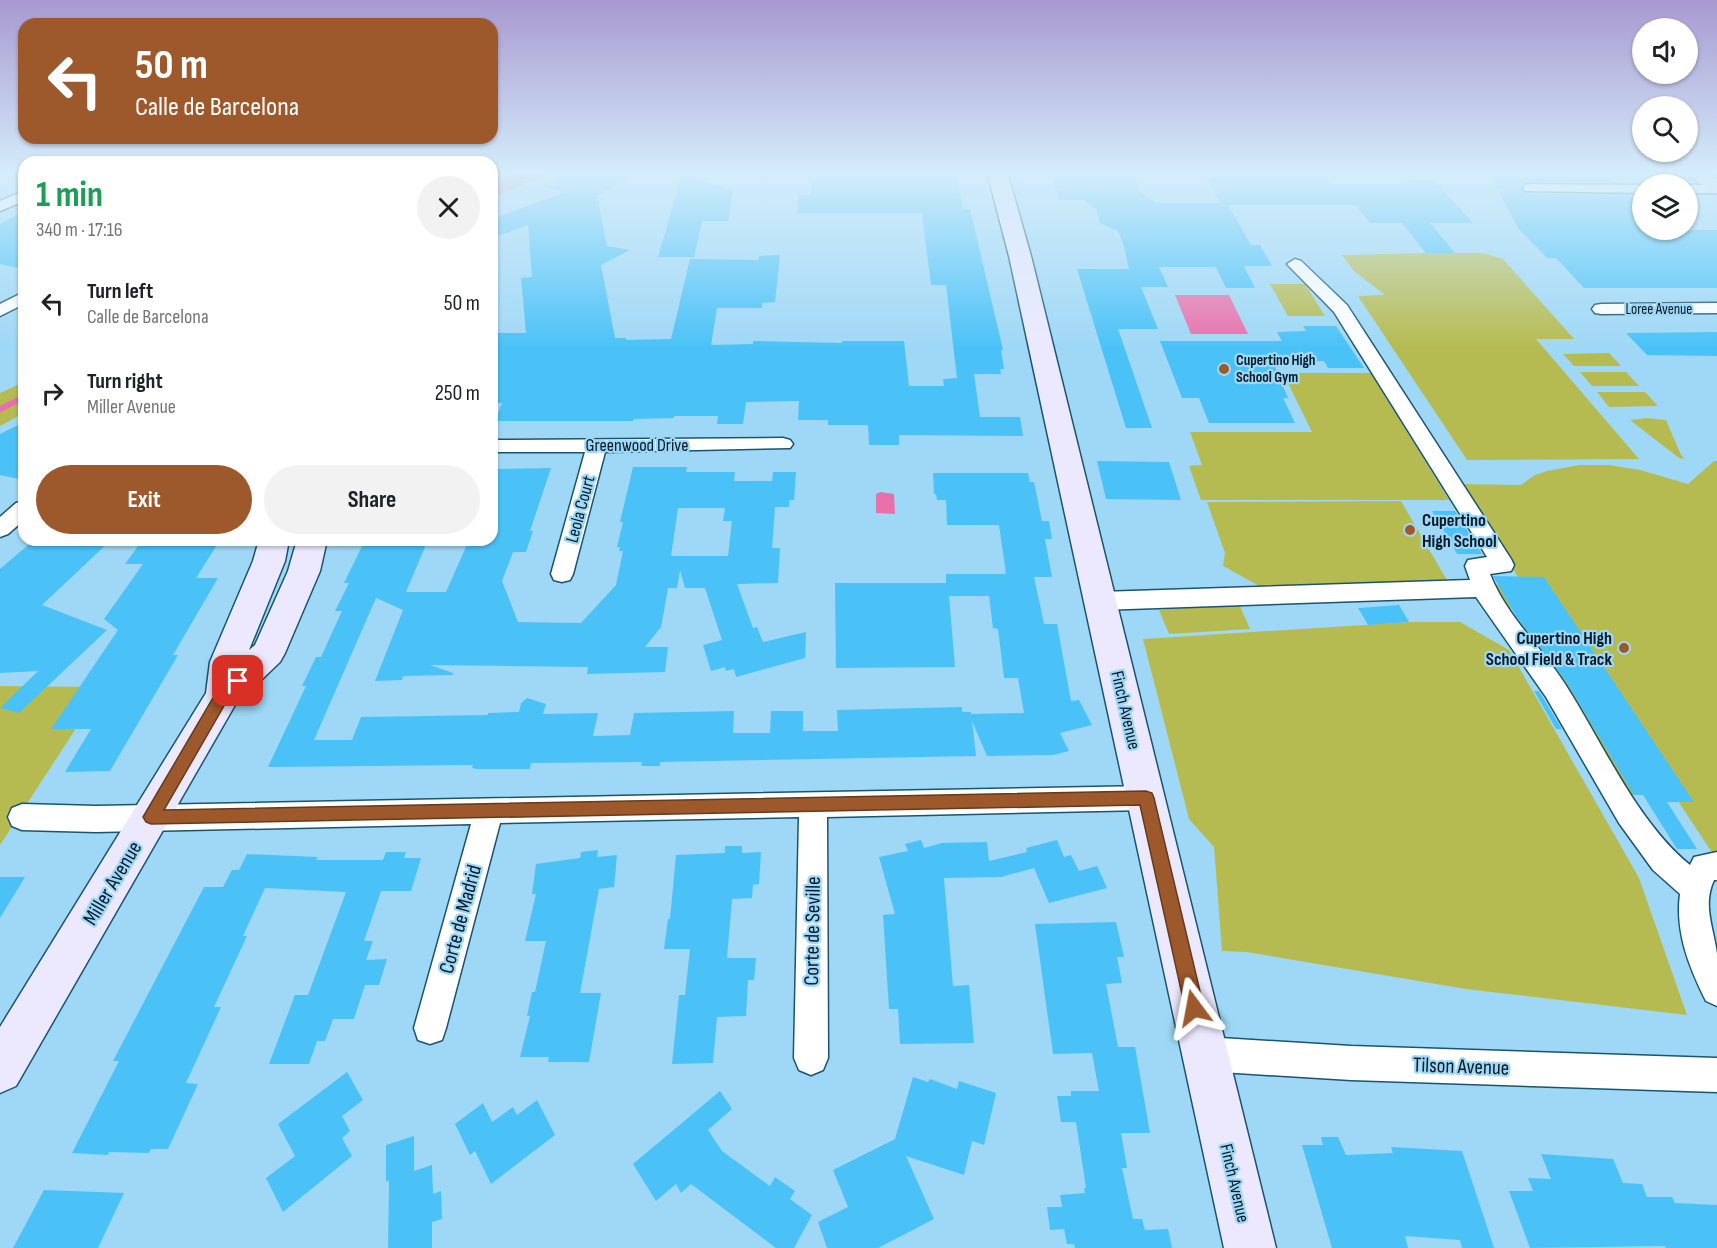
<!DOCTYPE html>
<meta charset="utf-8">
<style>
:root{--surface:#fff;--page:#f2f2f2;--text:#202124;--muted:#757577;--accent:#9d592b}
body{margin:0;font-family:"Sofia Sans Condensed",sans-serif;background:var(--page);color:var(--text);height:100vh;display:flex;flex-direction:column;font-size:22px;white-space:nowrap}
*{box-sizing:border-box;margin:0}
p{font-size:20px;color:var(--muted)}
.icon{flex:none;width:33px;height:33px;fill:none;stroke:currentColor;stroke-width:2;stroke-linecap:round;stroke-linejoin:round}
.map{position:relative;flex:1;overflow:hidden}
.details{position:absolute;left:18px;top:156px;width:480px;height:390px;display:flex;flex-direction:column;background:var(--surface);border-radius:18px;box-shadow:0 2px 4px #0004}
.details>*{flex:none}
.hud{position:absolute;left:18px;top:18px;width:480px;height:126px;border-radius:18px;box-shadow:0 2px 4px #0004;background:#9d592b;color:#fff;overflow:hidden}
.tools{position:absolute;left:1632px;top:18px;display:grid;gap:12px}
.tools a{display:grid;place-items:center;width:66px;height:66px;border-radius:50%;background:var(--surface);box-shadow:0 2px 4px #0004;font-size:30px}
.pin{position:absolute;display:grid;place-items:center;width:51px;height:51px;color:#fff;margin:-26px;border-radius:12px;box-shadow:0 3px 9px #0006}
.me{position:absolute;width:66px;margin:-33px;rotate:347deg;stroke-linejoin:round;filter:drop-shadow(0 0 4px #0008)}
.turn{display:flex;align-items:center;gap:21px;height:126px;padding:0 18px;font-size:27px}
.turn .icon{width:78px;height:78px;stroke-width:2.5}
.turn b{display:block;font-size:42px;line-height:51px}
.round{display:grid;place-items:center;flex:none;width:63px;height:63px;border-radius:32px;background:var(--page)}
.summary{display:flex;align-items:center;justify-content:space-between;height:102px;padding:0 18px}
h1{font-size:36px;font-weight:700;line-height:45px;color:#1e9e55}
.button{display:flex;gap:12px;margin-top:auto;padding:12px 18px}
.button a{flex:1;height:69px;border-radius:36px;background:var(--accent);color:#fff;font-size:24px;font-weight:700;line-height:69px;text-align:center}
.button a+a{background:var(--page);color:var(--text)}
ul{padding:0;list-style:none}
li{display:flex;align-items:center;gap:18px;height:90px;padding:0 18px}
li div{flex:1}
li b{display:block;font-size:22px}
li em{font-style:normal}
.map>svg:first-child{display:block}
.green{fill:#b6bb51}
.water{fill:#e971ab}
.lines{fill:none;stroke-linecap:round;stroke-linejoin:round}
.stream{stroke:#e971ab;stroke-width:6}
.building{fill:#4bc2f7;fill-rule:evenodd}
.street-casing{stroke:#1b546e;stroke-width:3}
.secondary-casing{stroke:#1b546e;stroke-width:3}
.street{fill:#fff;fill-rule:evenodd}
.secondary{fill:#ece9fe;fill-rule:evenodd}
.route{fill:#9d592b;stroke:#663a1c;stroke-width:1.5}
.poi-dot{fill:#9d592b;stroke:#9fd8f6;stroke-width:2}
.labels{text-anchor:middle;stroke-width:4.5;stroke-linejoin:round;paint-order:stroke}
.far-street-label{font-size:15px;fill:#001927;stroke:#9fd8f6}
.far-poi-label{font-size:15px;font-weight:bold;fill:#001927;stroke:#9fd8f6;text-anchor:start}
.street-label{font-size:18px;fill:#001927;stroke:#9fd8f6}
.poi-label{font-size:18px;font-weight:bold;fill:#001927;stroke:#9fd8f6;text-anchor:start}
.near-street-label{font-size:21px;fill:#001927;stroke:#9fd8f6}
</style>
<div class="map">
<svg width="1717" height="1248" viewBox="0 0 1717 1248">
<rect width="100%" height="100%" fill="#9fd8f6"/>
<g class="green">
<polygon points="1426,253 1482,253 1503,259 1574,339 1536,339 1639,459 1467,460 1358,296 1385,295 1354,271 1342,255"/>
<polygon points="1270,284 1305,284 1325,316 1288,316"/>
<polygon points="1609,353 1621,366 1574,366 1563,354"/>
<polygon points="1580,372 1626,372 1639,386 1592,386"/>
<polygon points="1283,373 1371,373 1449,500 1201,500 1189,466 1202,465 1190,432 1312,432"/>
<polygon points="24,382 24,413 0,426 0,393"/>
<polygon points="1597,392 1645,392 1658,406 1609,407"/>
<polygon points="1646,418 1666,420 1681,455 1685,459 1679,458 1630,420"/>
<polygon points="1714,461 1717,461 1717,860 1674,795 1629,795 1518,625 1523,625 1513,609 1508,608 1494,586 1518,577 1458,484 1521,485 1535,475 1547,471 1579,465 1609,465 1640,470 1688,484"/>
<polygon points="1401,501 1448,582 1261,587 1223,566 1225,553 1207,502"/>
<polygon points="1239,604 1250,629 1169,634 1159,610"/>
<polygon points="1411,622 1460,622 1509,650 1639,878 1687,1015 1466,989 1247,952 1222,951 1214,847 1189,819 1143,639"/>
<polygon points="0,686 103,687 0,845"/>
</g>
<g class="water">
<polygon points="518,172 552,172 492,198 492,185"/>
<polygon points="1175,295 1229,295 1248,334 1191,334"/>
<polygon points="880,492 894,494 895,514 876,513 876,494"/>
</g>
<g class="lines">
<polyline class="stream" points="0,409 24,397"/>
</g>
<g class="building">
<polygon points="572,172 640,172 597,196 607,246 630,250 601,265 615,338 626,338 626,340 671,339 690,259 758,260 759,256 780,255 775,302 762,303 762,308 717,308 711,345 753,344 753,341 842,343 842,341 904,341 909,386 944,386 943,379 957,378 946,285 931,285 922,213 797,213 799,195 811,195 813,172 956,173 963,209 970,209 1003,350 1001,350 1004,369 1000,369 1001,374 974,374 980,417 1020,417 1023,436 899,435 899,445 869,445 868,425 828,425 828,420 798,420 799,401 795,401 746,402 743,424 717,424 718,416 674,416 674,418 634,419 633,421 495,421 502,403 492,403 492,333 526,333 521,278 532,277 528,225 492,238 492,219 563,193 544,186"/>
<polygon points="1051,172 1132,172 1142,194 1157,203 1220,203 1204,172 1322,172 1331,184 1410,184 1406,180 1434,180 1473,223 1430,223 1455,253 1426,253 1402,223 1370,223 1356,205 1228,205 1251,245 1260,245 1272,266 1244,266 1255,288 1226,288 1216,267 1159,267 1168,287 1141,287 1158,329 1118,329 1152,428 1126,428 1077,269 1129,269 1124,246 1118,231 1100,223 1096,209 1084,200 1059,200"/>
<polygon points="1489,172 1601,172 1613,182 1530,182 1523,184 1521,189 1525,193 1628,195 1642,207 1642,230 1717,230 1717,288 1584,288 1556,258 1547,258 1518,228"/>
<polygon points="682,175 733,190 728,221 702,221 694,257 658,257"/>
<polygon points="24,211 24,269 0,264 0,224"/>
<polygon points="1303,326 1336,326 1364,368 1328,368 1324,361 1273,362 1288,398 1283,398 1295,423 1209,423 1199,398 1182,398 1160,341 1282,341 1277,332 1306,331"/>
<polygon points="1717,332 1717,356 1647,355 1626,333"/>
<polygon points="24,422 24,480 0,475 0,434"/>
<polygon points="1097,461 1169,462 1181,500 1106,499"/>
<path d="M 633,467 L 687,467 L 686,472 L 735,472 L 734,481 L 772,481 L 773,472 L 796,472 L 794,500 L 789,500 L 789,507 L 775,507 L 772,548 L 780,548 L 778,583 L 737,584 L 753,628 L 757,627 L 763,642 L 806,632 L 805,658 L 736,677 L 734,669 L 726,671 L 725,667 L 711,671 L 703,645 L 722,640 L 705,588 L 685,588 L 680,570 L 677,588 L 668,588 L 661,627 L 645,647 L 668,647 L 665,672 L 587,674 L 588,667 L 430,665 L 453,673 L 453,675 L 403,676 L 402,680 L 375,681 L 403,610 L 376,598 L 314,740 L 352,740 L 361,717 L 488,715 L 488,713 L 519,712 L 521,703 L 527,698 L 546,704 L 543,714 L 598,713 L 593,736 L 630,735 L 634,713 L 734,711 L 733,733 L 770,733 L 771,711 L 803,711 L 803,731 L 838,731 L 837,710 L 962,707 L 962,712 L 971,712 L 971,714 L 1024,713 L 1018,678 L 1004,678 L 998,629 L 993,628 L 989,596 L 949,596 L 955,667 L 836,668 L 835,583 L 946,583 L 946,574 L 1006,574 L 999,525 L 947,525 L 946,500 L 937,500 L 936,494 L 934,494 L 933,473 L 1028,473 L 1030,482 L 1034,482 L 1042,521 L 1049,521 L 1052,539 L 1045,539 L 1052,577 L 1034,577 L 1044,624 L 1057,624 L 1071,701 L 1079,700 L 1092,725 L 1060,733 L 1069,751 L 1053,755 L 987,756 L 972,721 L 976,756 L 660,762 L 660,766 L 641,766 L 642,762 L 531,763 L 530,769 L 476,769 L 472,768 L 473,765 L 268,767 L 306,686 L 302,686 L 316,657 L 321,657 L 342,611 L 335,611 L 349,583 L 344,583 L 365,540 L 428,540 L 406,592 L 446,592 L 469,540 L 492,540 L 492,485 L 498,469 L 551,468 L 530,531 L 533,531 L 526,552 L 513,552 L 502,581 L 518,622 L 581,623 L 616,585 L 623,551 L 619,551 L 620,547 L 617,547 L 623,522 L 620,522 ZM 678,508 L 725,508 L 723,521 L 732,521 L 728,556 L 671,556 Z"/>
<polygon points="1432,511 1455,511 1482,554 1457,554"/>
<polygon points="34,540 111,540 42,605 107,630 19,713 0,708 38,671 0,673 0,569"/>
<polygon points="220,540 196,578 218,578 173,655 178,655 110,771 65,772 91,729 51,729 118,630 104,619 143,564 125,564 141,542"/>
<polygon points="1493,576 1544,577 1694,802 1667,802 1697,849 1677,849 1643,795 1634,795 1567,683 1516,616"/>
<polygon points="1399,605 1409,622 1368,625 1358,608"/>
<polygon points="1534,691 1539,691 1562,729 1556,729"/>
<polygon points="921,840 924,848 942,843 987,842 989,861 1027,852 1026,848 1057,840 1064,857 1071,855 1079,871 1097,866 1107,888 1049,903 1034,868 1001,877 944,878 953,986 969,985 974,1043 900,1044 898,1009 889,1009 883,915 895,914 879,857 908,851 905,844"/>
<polygon points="725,846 742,846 742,853 761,852 759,884 753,885 752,898 732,899 727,958 756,958 754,980 748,980 746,1016 717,1017 713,1063 672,1064 679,995 685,995 690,949 664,949 668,919 670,919 676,855 725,853"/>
<polygon points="598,850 597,857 617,855 614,887 599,889 580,993 601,993 589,1062 548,1062 549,1057 520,1057 530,1016 527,1016 532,992 535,992 546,941 525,941 536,894 532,894 536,864 580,858 581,852"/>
<polygon points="386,852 406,852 404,858 421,858 411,891 381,891 364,941 373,941 366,960 387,959 379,985 365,985 354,1019 333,1019 325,1041 317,1041 309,1064 269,1064 295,995 308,995 346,892 265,888 243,936 247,936 214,1007 221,1007 186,1083 198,1084 168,1149 151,1149 149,1153 109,1152 108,1155 72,1153 119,1061 113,1061 204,887 223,887 232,870 239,870 247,854 318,857 316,860 383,860"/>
<polygon points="0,877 25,877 0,918"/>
<polygon points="1116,922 1124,957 1117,957 1122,983 1106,984 1118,1047 1135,1047 1150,1133 1121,1133 1127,1168 1122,1168 1133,1219 1142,1219 1145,1230 1168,1229 1172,1248 1075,1248 1074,1244 1067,1244 1064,1229 1050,1230 1047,1207 1062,1207 1060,1195 1085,1193 1084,1188 1086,1188 1076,1122 1061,1122 1057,1096 1071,1096 1071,1091 1099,1091 1092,1053 1053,1054 1035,924"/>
<polygon points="347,1072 363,1100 342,1116 350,1131 342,1138 352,1156 283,1212 266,1178 295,1156 278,1124"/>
<polygon points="913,1077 928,1082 930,1079 957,1089 959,1081 996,1093 984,1145 972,1141 964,1175 906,1156 934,1219 878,1248 827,1248 818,1222 848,1207 833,1170 895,1139"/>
<polygon points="720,1091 732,1109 708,1130 722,1151 770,1186 775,1177 795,1191 790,1199 812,1215 794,1248 776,1248 691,1184 681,1193 676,1184 656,1201 633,1164"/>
<polygon points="537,1100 555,1135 491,1184 475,1151 470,1155 455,1124 483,1103 492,1122 513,1107 517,1115"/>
<polygon points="414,1136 414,1171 432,1165 433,1194 441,1191 442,1219 432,1222 432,1248 388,1248 389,1180 386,1182 386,1145"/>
<polygon points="1321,1137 1338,1137 1346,1155 1393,1153 1391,1147 1462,1151 1494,1248 1462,1248 1460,1240 1405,1236 1408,1248 1332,1248 1302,1145 1323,1145"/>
<polygon points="1541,1154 1613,1159 1623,1183 1642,1184 1647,1197 1672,1197 1675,1203 1717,1205 1717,1248 1666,1248 1665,1246 1530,1248 1509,1191 1533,1191 1528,1178 1551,1179"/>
<polygon points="44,1190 124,1193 98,1248 13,1248"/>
</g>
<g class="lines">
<defs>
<g id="street">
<polygon points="1530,184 1642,185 1642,193 1525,191 1523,188 1525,185"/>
<rect x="1688" y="185" width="29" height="8"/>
<polygon points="24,191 24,201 0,211 0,201"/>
<path d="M 1295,259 L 1301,261 L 1347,305 L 1511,559 L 1514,565 L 1511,571 L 1490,574 C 1506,615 1541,647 1565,684 C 1603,743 1636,821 1690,865 L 1694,857 L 1717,852 L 1717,880 L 1714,880 C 1702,905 1714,929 1717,954 C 1717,971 1717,989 1717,1006 L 1706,1001 C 1689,967 1675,932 1680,894 L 1653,870 L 1619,823 L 1546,697 L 1476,597 L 1100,610 L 1092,607 L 1088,601 L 1092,595 L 1100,592 L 1470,580 L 1465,566 L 1468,560 L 1487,557 L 1334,312 L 1287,264 Z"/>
<polygon points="24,292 24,304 0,316 0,304"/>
<polygon points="1717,303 1717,313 1601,314 1595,313 1592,309 1595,305 1601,304"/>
<polygon points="783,438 790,440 793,444 790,448 605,452 573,574 570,580 562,582 554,580 551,574 585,452 492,452 492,440"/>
<polygon points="24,501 24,520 8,534 0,537 0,517 16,503"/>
<polygon points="1146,786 1156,789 1160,798 1156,807 1146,810 827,817 828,1058 823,1070 811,1075 799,1070 794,1058 799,817 500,823 446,1028 442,1040 430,1044 418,1040 414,1028 471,824 96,832 22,830 12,826 8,817 12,808 22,804 96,806"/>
<polygon points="1205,1037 1351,1046 1717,1058 1717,1092 1351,1080 1205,1071 1193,1066 1188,1054 1193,1042"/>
</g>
<g id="secondary">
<polygon points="987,172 1007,172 1031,256 1276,1248 1224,1248 1009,256"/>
<polygon points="1686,172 1709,172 1717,179 1717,194 1710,192"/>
<polygon points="259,540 289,540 285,561 249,650 255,645 288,571 297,540 327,540 320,571 285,653 280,662 235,705 16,1086 0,1093 0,1027 206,693 210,662 253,561"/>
</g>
</defs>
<use href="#street" class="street-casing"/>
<use href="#secondary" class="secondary-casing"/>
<use href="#street" class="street"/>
<use href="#secondary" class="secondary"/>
</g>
<linearGradient id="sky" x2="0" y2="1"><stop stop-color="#a899d0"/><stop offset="0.5" stop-color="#d4edfb"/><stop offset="1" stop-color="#d4edfb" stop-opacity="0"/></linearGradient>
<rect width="1717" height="347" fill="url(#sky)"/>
<polygon class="route" points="238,675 243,677 245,681 228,699 164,810 1146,791 1152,793 1154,798 1204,1008 1201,1014 1194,1017 1188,1014 1185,1008 1140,805 151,824 146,822 143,817 146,812 217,691 233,677"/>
<g class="poi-dot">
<circle cx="1224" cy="369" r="6"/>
<circle cx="1410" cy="530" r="6"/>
<circle cx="1624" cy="648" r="6"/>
</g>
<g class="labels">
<g class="far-street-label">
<text x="1659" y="314">Loree Avenue</text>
</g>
<g class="far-poi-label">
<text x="1236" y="365">Cupertino High<tspan x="1236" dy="17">School Gym</tspan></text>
</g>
<g class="street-label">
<text x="637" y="451">Greenwood Drive</text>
<text transform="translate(580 509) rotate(-75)" y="6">Leola Court</text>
<text transform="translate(1126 710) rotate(77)" y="6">Finch Avenue</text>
<text transform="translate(1235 1183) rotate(77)" y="6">Finch Avenue</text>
</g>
<g class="poi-label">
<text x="1422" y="526">Cupertino<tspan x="1422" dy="21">High School</tspan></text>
<text x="1612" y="644" text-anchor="end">Cupertino High<tspan x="1612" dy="21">School Field &amp; Track</tspan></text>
</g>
<g class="near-street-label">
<text transform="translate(112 883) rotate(-59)" y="7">Miller Avenue</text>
<text transform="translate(460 919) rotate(-75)" y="7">Corte de Madrid</text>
<text transform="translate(812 931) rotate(-89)" y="7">Corte de Seville</text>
<text transform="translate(1461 1066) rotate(2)" y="7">Tilson Avenue</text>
</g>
</g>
</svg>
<div class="tools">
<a><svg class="icon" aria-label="sound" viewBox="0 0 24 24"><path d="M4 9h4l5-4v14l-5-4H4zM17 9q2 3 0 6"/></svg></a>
<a><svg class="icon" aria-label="search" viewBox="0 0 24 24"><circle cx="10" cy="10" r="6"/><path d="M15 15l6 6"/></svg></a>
<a><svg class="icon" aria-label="layers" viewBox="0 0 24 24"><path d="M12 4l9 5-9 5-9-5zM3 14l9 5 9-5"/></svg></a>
</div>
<div class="pin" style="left:238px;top:681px;background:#d93025"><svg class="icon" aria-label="arrive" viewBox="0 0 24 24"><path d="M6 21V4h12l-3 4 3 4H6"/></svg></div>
<svg class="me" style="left:1194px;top:1008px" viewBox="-20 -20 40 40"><path d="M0-17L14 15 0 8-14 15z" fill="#9d592b" stroke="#fff" stroke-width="4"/></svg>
<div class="hud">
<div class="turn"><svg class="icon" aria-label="left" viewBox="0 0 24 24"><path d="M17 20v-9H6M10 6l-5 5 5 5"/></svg><div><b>50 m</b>Calle de Barcelona</div></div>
</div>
<section class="details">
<div class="summary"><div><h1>1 min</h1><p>340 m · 17:16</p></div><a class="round"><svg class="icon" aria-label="close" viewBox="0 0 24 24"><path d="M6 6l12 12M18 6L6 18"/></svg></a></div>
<ul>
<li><svg class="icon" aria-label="left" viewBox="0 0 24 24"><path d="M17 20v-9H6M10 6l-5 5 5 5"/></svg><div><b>Turn left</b><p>Calle de Barcelona</p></div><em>50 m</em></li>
<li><svg class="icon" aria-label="right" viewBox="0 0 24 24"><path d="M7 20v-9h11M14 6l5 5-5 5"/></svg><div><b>Turn right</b><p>Miller Avenue</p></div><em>250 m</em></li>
</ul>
<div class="button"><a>Exit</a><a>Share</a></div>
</section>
</div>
